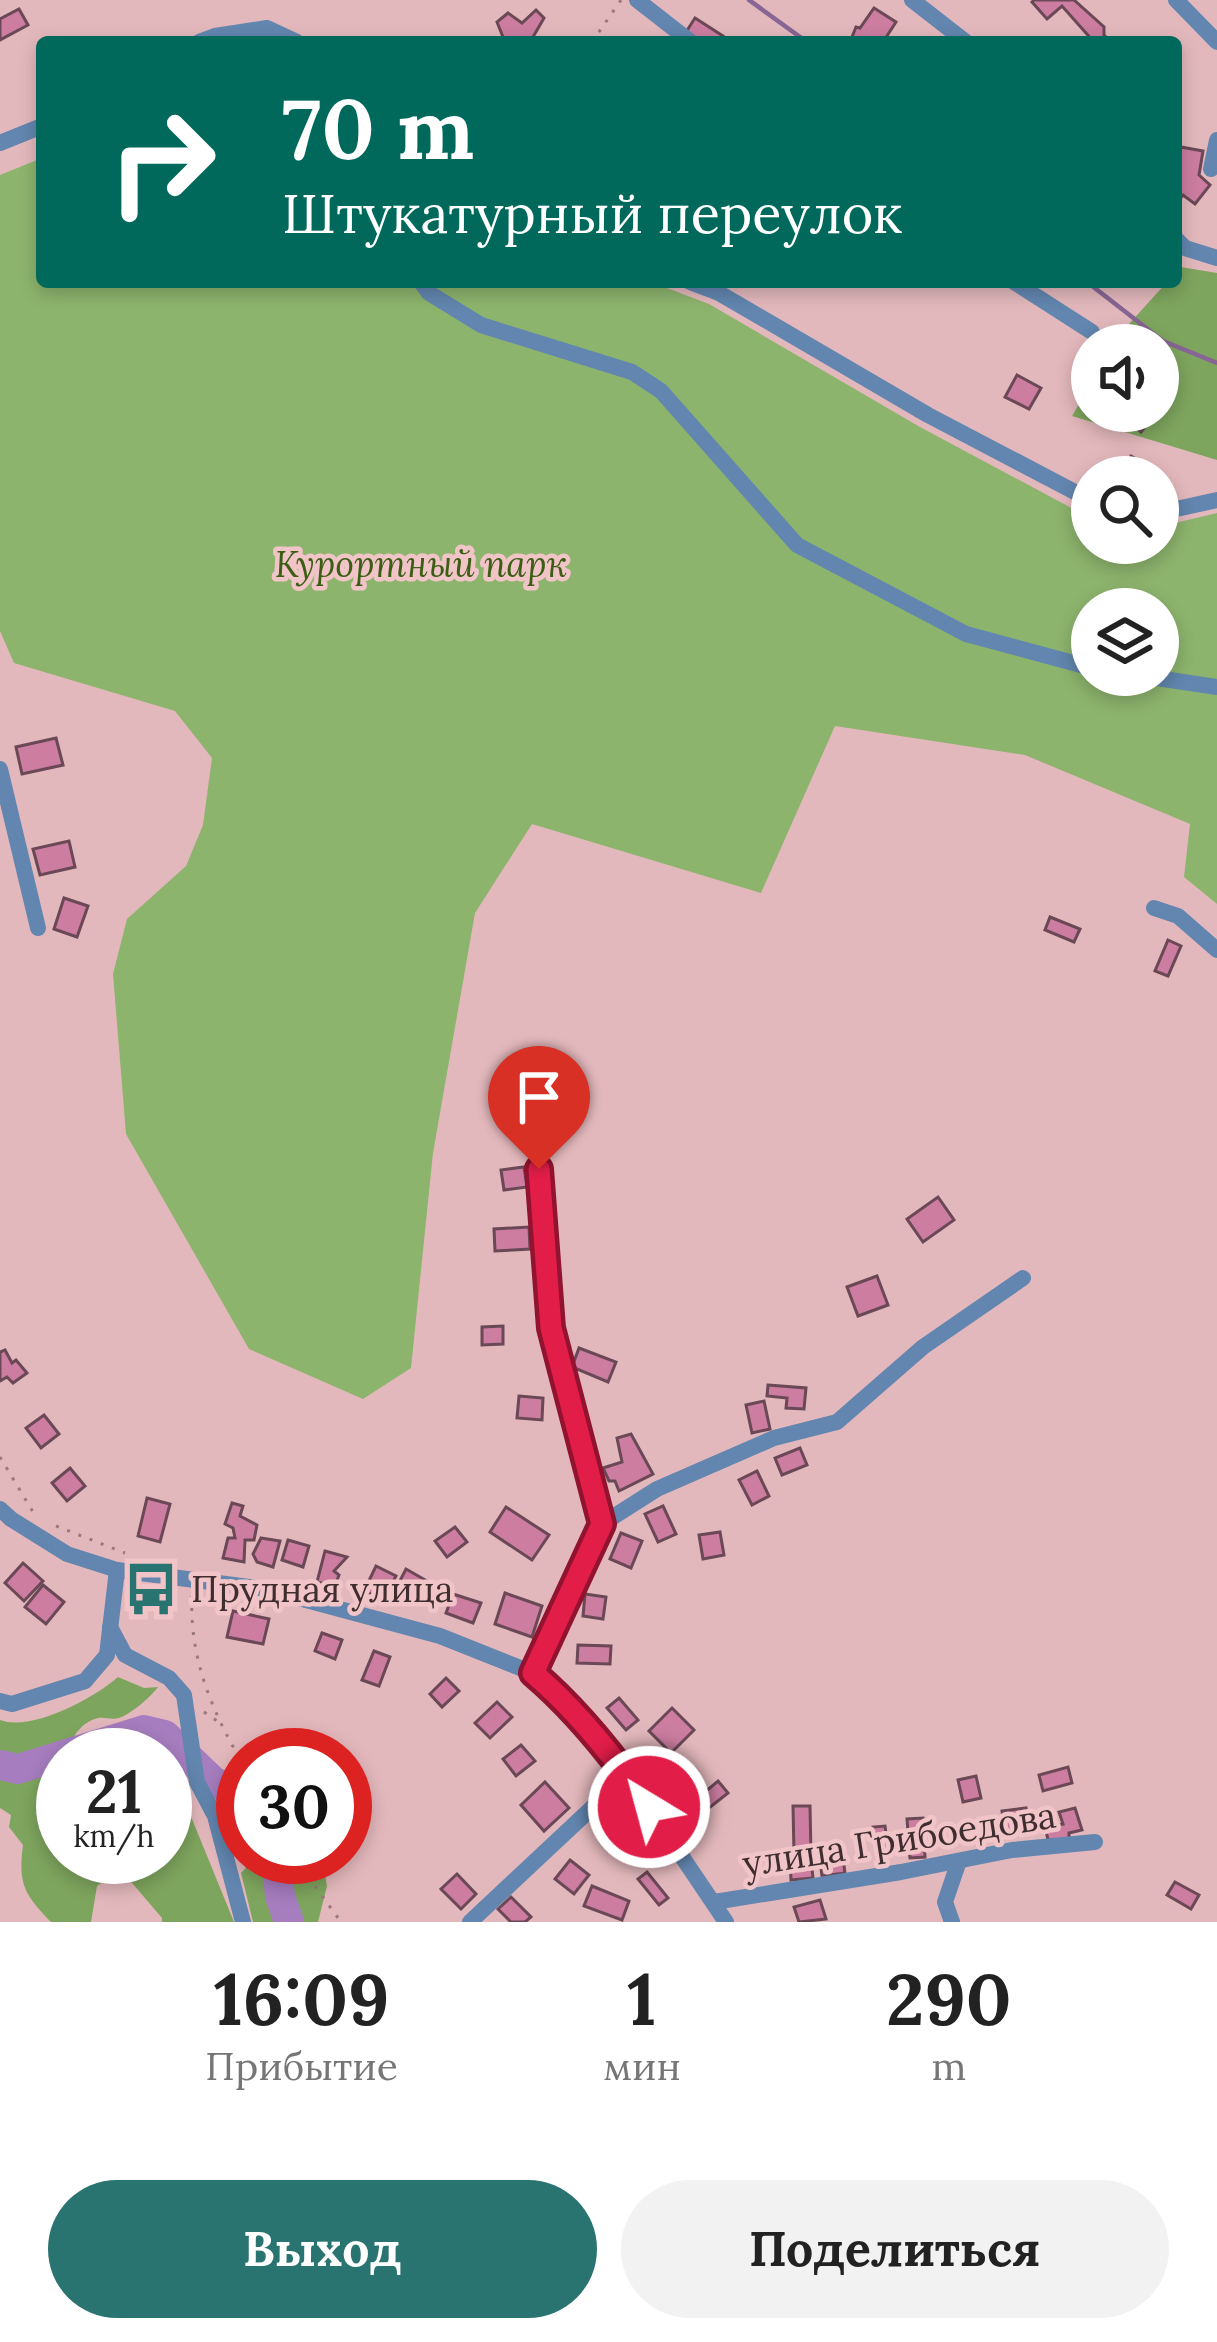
<!DOCTYPE html>
<html lang="ru">
<meta charset="utf-8">
<style>
:root{--surface:#fff;--page:#f2f2f2;--text:#222;--muted:#767676;--accent:#297370}
body{margin:0;font-family:Lora,serif;background:var(--page);color:var(--text);height:100vh;display:flex;flex-direction:column;font-size:45px;white-space:nowrap}
*{box-sizing:border-box;margin:0}
p{font-size:39px;color:var(--muted)}
.icon{flex:none;width:66px;height:66px;fill:none;stroke:currentColor;stroke-width:2;stroke-linecap:round;stroke-linejoin:round}
.map{position:relative;height:1922px;overflow:hidden}
.drawer{display:flex;flex-direction:column;background:var(--surface);flex:1}
.drawer>*{flex:none}
.hud{position:absolute;left:36px;top:36px;width:1146px;height:252px;border-radius:12px;box-shadow:0 6px 18px #0003;background:#00695c;color:#fff;overflow:hidden}
.buttons{position:absolute;left:1071px;top:324px;display:grid;gap:24px}
.buttons a{display:grid;place-items:center;width:108px;height:108px;border-radius:50%;background:var(--surface);box-shadow:0 6px 18px #0003;font-size:60px}
.speed{position:absolute;left:36px;top:1728px;display:flex;gap:24px;font-size:60px;font-weight:700;text-align:center}
.speed>*{display:grid;place-content:center;width:156px;height:156px;border-radius:50%;background:var(--surface);box-shadow:0 6px 18px #0003;line-height:1}
.speed small{font-size:30px;font-weight:400}
.speed .limit{border:18px solid #d22;background:#fff;color:#111}
.pin{position:absolute;display:grid;place-items:center;width:102px;height:102px;color:#fff;margin:-123px -51px;border-radius:50% 50% 50% 0;rotate:-45deg;box-shadow:0 0 12px #0007}
.pin .icon{rotate:45deg}
.me{position:absolute;width:132px;margin:-66px;rotate:323deg;stroke-linejoin:round;filter:drop-shadow(0 0 9px #0008)}
.turn{display:flex;align-items:center;gap:42px;height:252px;padding:0 48px;font-size:54px}
.turn .icon{width:156px;height:156px;stroke-width:2.5}
.turn b{display:block;font-size:84px;line-height:102px}
.eta{display:flex;justify-content:space-evenly;align-items:center;height:204px;text-align:center}
.eta b{font-size:72px;font-weight:800;line-height:84px}
.cta{display:flex;gap:24px;margin-top:auto;padding:24px 48px}
.cta a{flex:1;height:138px;border-radius:72px;background:var(--accent);color:#fff;font-size:48px;font-weight:800;line-height:138px;text-align:center}
.cta a+a{background:var(--page);color:var(--text)}
.map>svg:first-child{display:block}
.green{fill:#8db46d;fill-rule:evenodd}
.forest{fill:#7ea55e}
.lines{fill:none;stroke-linecap:round;stroke-linejoin:round}
.stream{stroke:#876594;stroke-width:4.5}
.river{stroke:#a67dbf;stroke-width:30}
.building{fill:#cc7da0;stroke:#6a4856;stroke-width:3}
.path{stroke:#99797c;stroke-width:3;stroke-dasharray:3 9;stroke-linecap:butt}
.minor{stroke:#6286af;stroke-width:16}
.route-casing{stroke:#92132f;stroke-width:30}
.route{stroke:#e11d48;stroke-width:21}
.labels{text-anchor:middle;stroke-width:9;stroke-linejoin:round;paint-order:stroke}
.park-label{font-size:36px;font-style:italic;fill:#3a5e13;stroke:#f1c4c8}
.poi-label{font-size:36px;fill:#3f2d2f;stroke:#f1c4c8;text-anchor:start}
.street-label{font-size:36px;fill:#3f2d2f;stroke:#f1c4c8}
</style>
<div class="map">
<svg width="1217" height="1922" viewBox="0 0 1217 1922">
<rect width="100%" height="100%" fill="#e3b8bc"/>
<path class="green" d="M 42,158 L 42,282 L 651,282 L 709,304 L 920,427 L 1092,519 L 1092,543 L 1158,543 L 1158,527 L 1217,513 L 1217,904 L 1184,877 L 1190,824 L 1025,755 L 835,726 L 761,893 L 532,824 L 475,913 L 433,1153 L 411,1368 L 363,1399 L 249,1349 L 126,1134 L 113,974 L 127,919 L 186,866 L 203,825 L 212,758 L 175,711 L 14,663 L 0,631 L 0,175 ZM 1092,609 L 1158,609 L 1158,675 L 1092,675 Z"/>
<g class="forest">
<polygon points="1181,267 1217,273 1217,460 1072,416 1092,382 1092,411 1158,411 1158,345 1114,345 1120,334 1167,282 1176,282 1176,272"/>
<path d="M 118,1677 L 144,1688 L 158,1687 C 152,1696 131,1714 119,1718 C 112,1720 105,1717 98,1718 C 80,1723 70,1738 68,1755 L 63,1755 L 63,1857 L 165,1857 L 165,1812 L 192,1819 L 234,1922 L 162,1922 L 162,1918 L 121,1870 L 97,1886 L 91,1922 L 51,1922 C 24,1894 18,1884 23,1845 L 9,1827 L 11,1815 L 0,1808 L 0,1720 C 32,1732 94,1698 118,1677 Z"/>
<polygon points="251,1857 322,1857 327,1886 318,1922 253,1922 241,1873 252,1861"/>
</g>
<g class="lines">
<g class="stream">
<polyline points="749,0 807,42"/>
<polyline points="1087,282 1163,341 1217,363"/>
</g>
<g class="river">
<polyline points="0,1765 18,1769 144,1730 165,1735 213,1781 228,1789 243,1804"/>
<polyline points="276,1857 280,1896 289,1922"/>
</g>
</g>
<g class="building">
<polygon points="1034,0 1074,0 1104,27 1104,35 1111,42 1094,42 1062,6 1047,19 1032,2"/>
<polygon points="874,8 896,22 883,42 850,42 856,27 860,28"/>
<polygon points="19,9 28,25 0,40 0,19"/>
<polygon points="536,10 544,18 533,37 526,42 505,42 497,22 508,13 522,23"/>
<polygon points="695,18 723,36 719,42 701,42 686,32"/>
<polygon points="1181,147 1203,151 1199,175 1210,185 1195,204 1183,195 1176,204 1176,169"/>
<polygon points="1017,375 1041,388 1029,409 1005,397"/>
<polygon points="1158,411 1141,432 1121,414 1114,420 1101,412"/>
<polygon points="1131,456 1158,472 1155,477 1118,477"/>
<polygon points="56,738 63,765 22,774 16,747"/>
<polygon points="69,841 75,867 40,875 33,849"/>
<polygon points="64,898 88,906 77,937 54,929"/>
<polygon points="1050,917 1080,929 1074,942 1045,930"/>
<polygon points="1168,940 1181,946 1168,976 1155,971"/>
<polygon points="524,1167 527,1187 504,1190 501,1170"/>
<polygon points="938,1197 954,1220 923,1242 907,1219"/>
<polygon points="529,1227 530,1249 495,1251 494,1229"/>
<polygon points="877,1276 888,1305 858,1316 847,1287"/>
<polygon points="503,1326 503,1344 482,1345 482,1327"/>
<polygon points="579,1348 616,1362 608,1382 572,1367"/>
<polygon points="5,1350 12,1363 16,1360 27,1373 13,1383 7,1377 0,1381 0,1352"/>
<polygon points="768,1385 806,1388 804,1409 786,1408 787,1398 767,1396"/>
<polygon points="519,1396 543,1398 542,1420 517,1418"/>
<polygon points="764,1401 770,1429 752,1433 746,1405"/>
<polygon points="44,1415 59,1434 41,1448 26,1428"/>
<polygon points="631,1434 653,1474 619,1491 615,1481 609,1481 603,1468 622,1462 617,1438"/>
<polygon points="800,1448 807,1465 782,1475 775,1458"/>
<polygon points="70,1468 85,1486 67,1501 52,1483"/>
<polygon points="757,1471 769,1496 752,1505 739,1480"/>
<polygon points="147,1498 170,1504 160,1542 138,1536"/>
<polygon points="232,1503 243,1506 240,1516 257,1525 254,1540 245,1540 244,1562 223,1558 228,1538 235,1538 233,1528 225,1524"/>
<polygon points="663,1506 676,1534 658,1542 645,1514"/>
<polygon points="506,1507 549,1535 532,1560 490,1532"/>
<polygon points="455,1527 467,1542 447,1557 435,1541"/>
<polygon points="720,1532 724,1555 703,1559 699,1535"/>
<polygon points="621,1533 642,1541 631,1568 610,1559"/>
<polygon points="261,1538 280,1541 273,1567 257,1562 253,1554"/>
<polygon points="288,1540 309,1546 303,1567 282,1560"/>
<polygon points="325,1551 347,1557 334,1571 339,1575 335,1586 317,1582"/>
<polygon points="23,1563 43,1581 24,1601 5,1583"/>
<polygon points="376,1566 396,1576 384,1600 364,1591"/>
<polygon points="406,1569 427,1581 415,1603 394,1592"/>
<polygon points="43,1585 64,1602 46,1624 25,1607"/>
<polygon points="505,1593 542,1606 532,1637 495,1624"/>
<polygon points="453,1594 481,1603 473,1623 446,1613"/>
<polygon points="585,1594 606,1597 603,1619 583,1616"/>
<polygon points="233,1611 269,1619 263,1644 227,1637"/>
<polygon points="322,1633 342,1640 335,1659 315,1651"/>
<polygon points="578,1645 611,1646 610,1664 577,1663"/>
<polygon points="374,1651 390,1657 379,1686 362,1680"/>
<polygon points="446,1678 459,1691 442,1707 430,1694"/>
<polygon points="619,1698 638,1720 626,1730 607,1708"/>
<polygon points="497,1702 512,1717 490,1738 475,1723"/>
<polygon points="672,1708 694,1730 671,1753 649,1731"/>
<polygon points="521,1745 535,1761 516,1776 503,1759"/>
<polygon points="669,1762 682,1775 666,1791 653,1777"/>
<polygon points="1068,1767 1072,1783 1043,1791 1039,1775"/>
<polygon points="976,1776 981,1798 963,1802 958,1780"/>
<polygon points="718,1781 728,1793 709,1808 699,1797"/>
<polygon points="545,1782 569,1808 544,1831 521,1805"/>
<polygon points="793,1806 810,1806 811,1854 794,1855"/>
<polygon points="1026,1808 1030,1832 1006,1836 1002,1811"/>
<polygon points="1075,1808 1082,1830 1069,1833 1069,1839 1048,1840 1045,1827 1063,1824 1059,1812"/>
<polygon points="923,1818 925,1857 910,1858 907,1819"/>
<polygon points="885,1826 889,1856 877,1858 873,1827"/>
<polygon points="842,1851 845,1873 822,1876 819,1854"/>
<polygon points="790,1859 811,1859 813,1878 791,1880"/>
<polygon points="570,1860 589,1875 574,1894 555,1879"/>
<polygon points="647,1872 668,1898 659,1905 638,1879"/>
<polygon points="457,1874 476,1894 461,1909 441,1889"/>
<polygon points="1175,1882 1199,1895 1191,1909 1167,1895"/>
<polygon points="592,1886 629,1901 622,1920 584,1906"/>
<polygon points="511,1897 531,1917 525,1922 511,1922 498,1909"/>
<polygon points="820,1900 826,1919 799,1922 794,1907"/>
</g>
<g class="lines">
<g class="path">
<polyline points="592,42 621,0"/>
<polyline points="0,1457 33,1512"/>
<polyline points="56,1526 125,1553"/>
<path d="M 192,1596 C 189,1657 212,1712 243,1764"/>
<polyline points="204,1712 220,1723"/>
<polyline points="294,1857 341,1922"/>
</g>
<g class="minor">
<polyline points="637,0 691,42"/>
<polyline points="912,0 966,42"/>
<polyline points="1176,0 1217,42"/>
<polyline points="199,42 215,36 267,28 297,42"/>
<polyline points="0,143 42,126"/>
<polyline points="1211,169 1217,140"/>
<polyline points="1176,239 1185,248 1217,258"/>
<polyline points="421,282 429,293 481,325 632,372 661,391 797,545 966,634 1092,668"/>
<polyline points="690,282 719,293 928,415 1092,501"/>
<polyline points="1014,282 1092,332"/>
<polyline points="1158,513 1217,500"/>
<polyline points="1137,675 1217,687"/>
<polyline points="0,769 38,928"/>
<polyline points="1154,908 1178,916 1217,950"/>
<polyline points="0,1509 11,1519 67,1554 117,1570 265,1589 440,1636 533,1673 565,1700 627,1775 726,1922"/>
<polyline points="602,1524 657,1489 774,1438 837,1422 923,1347 1023,1278"/>
<polyline points="110,1627 125,1655 169,1678 184,1695 197,1782 215,1816 243,1922"/>
<polyline points="533,1673 602,1524 551,1328 539,1169"/>
<polyline points="0,1701 12,1704 85,1681 107,1655 117,1570"/>
<polyline points="714,1902 901,1872 1012,1850 1095,1842"/>
<polyline points="470,1922 627,1775"/>
<polyline points="952,1922 945,1902 959,1861"/>
</g>
</g>
<g class="lines">
<defs>
<path id="route" d="M 539,1169 L 551,1328 L 602,1524 L 533,1673 C 578,1711 615,1758 649,1807"/>
</defs>
<use href="#route" class="route-casing"/>
<use href="#route" class="route"/>
</g>
<defs>
<symbol id="bus-bare" viewBox="-9 -9 18 18"><path d="M-5-6H5V4H4V6H2V4H-2V6H-4V4H-5ZM-3.5-4V0h7V-4ZM-3.5 1.2v1.5H-2V1.2ZM2 1.2v1.5H3.5V1.2Z" fill="#297370" stroke="#f1c4c8" stroke-width="2.5" paint-order="stroke"/></symbol>
</defs>
<g fill-rule="evenodd">
<use href="#bus-bare" x="113" y="1551" width="76" height="76"/>
</g>
<g class="labels">
<g class="park-label">
<text x="421" y="577">Курортный парк</text>
</g>
<g class="poi-label">
<text x="191" y="1602">Прудная улица</text>
</g>
<g class="street-label">
<text transform="translate(899 1839) rotate(-9)" y="13">улица Грибоедова</text>
</g>
</g>
</svg>
<div class="buttons">
<a><svg class="icon" aria-label="sound" viewBox="0 0 24 24"><path d="M4 9h4l5-4v14l-5-4H4zM17 9q2 3 0 6"/></svg></a>
<a><svg class="icon" aria-label="search" viewBox="0 0 24 24"><circle cx="10" cy="10" r="6"/><path d="M15 15l6 6"/></svg></a>
<a><svg class="icon" aria-label="layers" viewBox="0 0 24 24"><path d="M12 4l9 5-9 5-9-5zM3 14l9 5 9-5"/></svg></a>
</div>
<div class="speed"><div>21<small>km/h</small></div><div class="limit">30</div></div>
<div class="pin" style="left:539px;top:1169px;background:#d93025"><svg class="icon" aria-label="arrive" viewBox="0 0 24 24"><path d="M6 21V4h12l-3 4 3 4H6"/></svg></div>
<svg class="me" style="left:649px;top:1807px" viewBox="-20 -20 40 40"><circle r="17" fill="#e11d48" stroke="#fff" stroke-width="3"/><path d="M0-11L8 9 0 5-8 9z" fill="#fff"/></svg>
<div class="hud">
<div class="turn"><svg class="icon" aria-label="right" viewBox="0 0 24 24"><path d="M7 20v-9h11M14 6l5 5-5 5"/></svg><div><b>70 m</b>Штукатурный переулок</div></div>
</div>
</div>
<section class="drawer">
<div class="eta">
<div><b>16:09</b><p>Прибытие</p></div>
<div><b>1</b><p>мин</p></div>
<div><b>290</b><p>m</p></div>
</div>
<div class="cta"><a>Выход</a><a>Поделиться</a></div>
</section>
